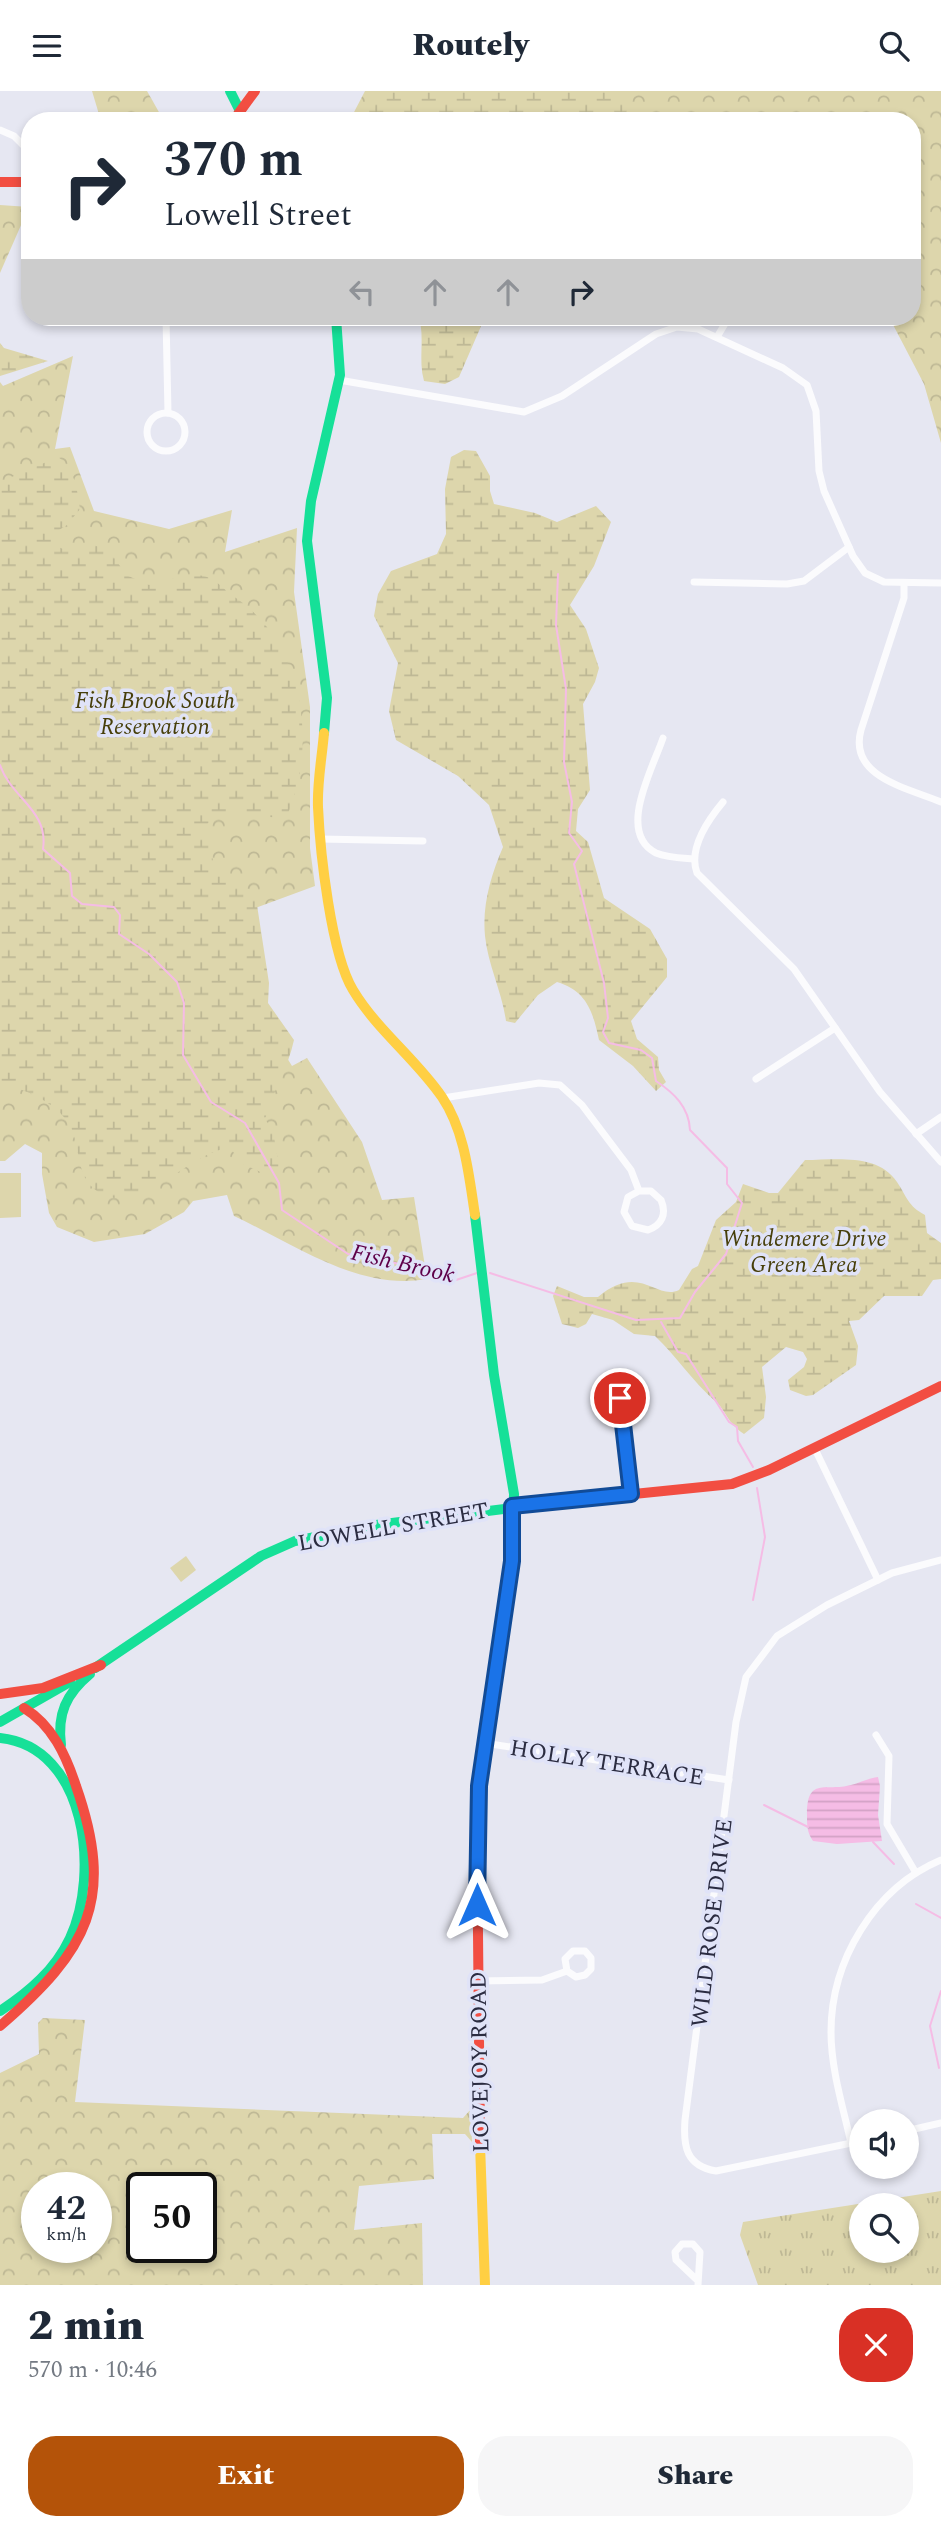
<!DOCTYPE html>
<meta charset="utf-8">
<style>
:root{--surface:#fff;--page:#f6f6f7;--text:#1f2937;--muted:#747a83;--accent:#b45309}
body{margin:0;font-family:Spectral,serif;background:var(--page);color:var(--text);height:100vh;display:flex;flex-direction:column;font-size:26px;white-space:nowrap}
*{box-sizing:border-box;margin:0}
p{font-size:23px;color:var(--muted)}
.icon{flex:none;width:38px;height:38px;fill:none;stroke:currentColor;stroke-width:2;stroke-linecap:round;stroke-linejoin:round}
.map{position:relative;height:2194px;overflow:hidden}
.panel{display:flex;flex-direction:column;background:var(--surface);flex:1}
.panel>*{flex:none}
.guide{position:absolute;left:21px;top:21px;width:900px;height:214px;border-radius:28px;box-shadow:0 4px 10px #0003;background:#fff;color:var(--text);overflow:hidden}
.controls{position:absolute;left:849px;top:2018px;display:grid;gap:14px}
.controls a{display:grid;place-items:center;width:70px;height:70px;border-radius:50%;background:var(--surface);box-shadow:0 4px 10px #0003;font-size:35px}
.speed{position:absolute;left:21px;top:2081px;display:flex;gap:14px;font-size:35px;font-weight:700;text-align:center}
.speed>*{display:grid;place-content:center;width:91px;height:91px;border-radius:50%;background:var(--surface);box-shadow:0 4px 10px #0003;line-height:1}
.speed small{font-size:18px;font-weight:400}
.speed .limit{border:4px solid #111;border-radius:10px;background:#fff;color:#111}
.pin{position:absolute;display:grid;place-items:center;width:60px;height:60px;color:#fff;margin:-30px;border:4px solid #fff;border-radius:50%;box-shadow:0 2px 7px #0007}
.me{position:absolute;width:77px;margin:-38px;rotate:0deg;stroke-linejoin:round;filter:drop-shadow(0 0 5px #0008)}
.turn{display:flex;align-items:center;gap:24px;height:147px;padding:0 28px;font-size:32px}
.turn .icon{width:91px;height:91px;stroke-width:2.5}
.turn b{display:block;font-size:49px;line-height:60px}
.lanes{display:flex;align-items:center;height:66px;padding:0 28px;background:#0003;justify-content:center;gap:35px;direction:ltr}
.lanes .off{opacity:.35}
.round{display:grid;place-items:center;flex:none;width:74px;height:74px;border-radius:28px;background:var(--page)}
.overview{display:flex;align-items:center;justify-content:space-between;height:119px;padding:0 28px}
h1{font-size:42px;font-weight:800;line-height:52px}
.primary-button{display:flex;gap:14px;margin-top:auto;padding:14px 28px}
.primary-button a{flex:1;height:80px;border-radius:28px;background:var(--accent);color:#fff;font-size:28px;font-weight:800;line-height:80px;text-align:center}
.primary-button a+a{background:var(--page);color:var(--text)}
header{display:flex;justify-content:space-between;align-items:center;height:91px;padding:0 28px;background:var(--surface);font-size:32px;font-weight:800}
.map>svg:first-child{display:block}
.grass{fill:url(#grass-tufts);fill-rule:evenodd}
.forest{fill:url(#forest-crowns);fill-rule:evenodd}
.wetland{fill:url(#wetland-marsh)}
.pitch{fill:#ddd6ac}
.water{fill:url(#water-rules)}
.lines{fill:none;stroke-linecap:round;stroke-linejoin:round}
.stream{stroke:#f5bce5;stroke-width:2}
.street{stroke:#fbfbfd;stroke-width:7}
.fast{stroke:#16e098;stroke-width:10}
.slow{stroke:#ffcf43;stroke-width:10}
.jam{stroke:#f24e42;stroke-width:10}
.route-casing{stroke:#114b97;stroke-width:18}
.route{stroke:#1a73e8;stroke-width:12}
.labels{text-anchor:middle;stroke-width:7;stroke-linejoin:round;paint-order:stroke}
.park-label{font-size:23px;font-style:italic;fill:#473f0a;stroke:#e0e3f8}
.street-label{font-size:23px;fill:#2b2c41;stroke:#e0e3f8}
.water-label{font-size:24px;font-style:italic;fill:#5e0049;stroke:#e0e3f8}
</style>
<header><svg class="icon" aria-label="menu" viewBox="0 0 24 24"><path d="M4 6h16M4 12h16M4 18h16"/></svg>Routely<svg class="icon" aria-label="search" viewBox="0 0 24 24"><circle cx="10" cy="10" r="6"/><path d="M15 15l6 6"/></svg></header>
<div class="map">
<svg width="941" height="2194" viewBox="0 0 941 2194">
<defs>
<pattern id="grass-tufts" width="24" height="20" patternUnits="userSpaceOnUse" patternTransform="scale(1.75)"><rect width="24" height="20" fill="#ddd6ac"/><path d="M3 7l-1-3M5 7V3M7 7l1-3M15 17l-1-3M17 17v-4M19 17l1-3" fill="none" stroke="#beb895"/></pattern>
<pattern id="forest-crowns" width="20" height="18" patternUnits="userSpaceOnUse" patternTransform="scale(1.75)"><rect width="20" height="18" fill="#ddd6ac"/><path d="M2 6a3 3 0 1 1 6 0M12 15a3 3 0 1 1 6 0" fill="none" stroke="#beb895"/></pattern>
<pattern id="wetland-marsh" width="20" height="14" patternUnits="userSpaceOnUse" patternTransform="scale(1.75)"><rect width="20" height="14" fill="#ddd6ac"/><path d="M1 5h8M5 5V1M11 12h8M15 12V8" fill="none" stroke="#beb895"/></pattern>
<pattern id="water-rules" width="6" height="5" patternUnits="userSpaceOnUse" patternTransform="scale(1.75)"><rect width="6" height="5" fill="#f5bce5"/><path d="M0 2.5h6" fill="none" stroke="#d2a2c6"/></pattern>
</defs>
<rect width="100%" height="100%" fill="#e6e7f2"/>
<path class="grass" d="M 941,2100 L 941,2194 L 758,2194 L 740,2144 L 743,2131 ZM 861,2114 L 906,2114 L 906,2160 L 861,2160 Z"/>
<g class="forest">
<polygon points="92,0 147,0 164,30 101,30"/>
<polygon points="365,0 941,0 941,352 924,293 889,226 912,226 912,30 355,30 352,25"/>
<polygon points="0,114 29,116 0,182"/>
<path d="M 73,265 L 55,358 L 70,356 L 94,420 L 169,438 L 232,419 L 225,461 L 297,437 L 294,501 L 310,616 L 310,757 L 315,795 L 223,829 L 260,923 L 292,975 L 307,967 L 362,1051 L 382,1109 L 414,1106 L 427,1188 C 357,1200 294,1153 234,1125 L 227,1104 L 193,1110 L 184,1121 L 145,1143 L 94,1151 L 57,1136 L 49,1122 L 42,1083 L 42,1062 L 25,1053 L 5,1070 L 0,1070 L 0,291 L 3,295 Z"/>
<path d="M 43,1927 L 85,1929 L 75,2011 L 463,2027 L 471,2018 L 472,2051 L 465,2043 L 432,2043 L 434,2088 L 359,2095 L 354,2139 L 422,2132 L 423,2194 L 0,2194 L 0,1982 L 39,1963 L 38,1932 ZM 37,2096 L 96,2096 L 96,2156 L 37,2156 ZM 142,2096 L 201,2096 L 201,2156 L 142,2156 Z"/>
</g>
<g class="wetland">
<polygon points="374,0 632,0 624,30 359,30"/>
<path d="M 419,226 L 485,226 L 459,286 L 445,293 L 424,290 C 418,269 425,247 419,226 Z"/>
<polygon points="0,252 4,257 48,270 0,285"/>
<path d="M 464,359 L 476,360 L 490,385 L 490,400 L 494,413 L 535,422 L 557,431 L 596,415 L 611,431 L 594,475 L 570,514 L 586,538 L 599,577 L 595,591 L 583,613 L 590,699 L 578,718 L 576,740 L 588,751 L 604,807 L 650,838 L 667,868 L 667,886 L 631,930 L 637,948 L 658,966 L 659,979 L 666,991 L 656,1000 L 633,975 L 599,949 C 593,921 587,900 557,891 L 538,904 L 515,932 L 506,930 C 502,901 488,874 485,845 C 482,814 491,784 503,756 L 489,714 L 458,685 L 396,649 L 389,620 L 398,572 L 374,525 L 378,503 L 391,480 L 437,463 L 446,443 L 445,398 L 451,366 Z"/>
<path d="M 58,366 C 75,378 77,398 80,418 L 67,434 L 51,444 L 52,453 L 65,459 L 77,455 L 94,454 L 110,460 L 126,484 L 149,494 C 163,490 194,481 207,486 C 217,489 225,500 233,505 C 304,551 319,653 286,727 L 224,723 L 207,733 L 215,782 L 255,801 L 269,892 L 268,912 L 294,949 C 288,977 273,1000 265,1028 L 273,1040 L 280,1081 L 269,1085 L 243,1073 L 230,1057 C 193,1058 142,1124 102,1103 C 73,1088 83,1058 69,1033 C 57,1012 22,996 0,993 L 0,391 Z"/>
<path d="M 805,1069 C 836,1069 878,1062 897,1091 C 907,1106 908,1115 925,1124 L 927,1142 L 941,1152 L 941,1188 L 933,1189 L 922,1205 L 884,1205 L 859,1229 L 849,1230 L 858,1255 L 856,1274 L 813,1304 L 806,1305 L 790,1299 L 788,1289 L 804,1276 L 807,1268 L 803,1261 L 786,1256 L 762,1276 L 766,1306 L 764,1327 L 744,1343 C 726,1331 727,1320 715,1310 C 693,1291 677,1266 655,1245 L 634,1243 L 613,1229 L 592,1223 L 586,1233 L 578,1237 L 562,1233 L 553,1205 L 557,1195 L 584,1206 L 598,1206 C 640,1171 656,1210 679,1199 L 692,1178 L 698,1175 L 716,1129 L 736,1111 L 743,1093 L 769,1102 L 778,1102 Z"/>
</g>
<g class="pitch">
<polygon points="0,1082 21,1082 21,1126 0,1127"/>
<polygon points="186,1465 196,1479 181,1491 170,1477"/>
</g>
<path class="water" d="M 878,1686 L 880,1695 L 878,1724 L 882,1750 L 837,1753 L 813,1750 C 807,1741 807,1735 807,1724 C 807,1685 825,1701 851,1694 C 860,1692 868,1687 878,1686 Z"/>
<g class="lines">
<g class="stream">
<path d="M 0,674 C 11,707 49,719 43,758 L 70,782 L 72,805 L 82,813 L 114,816 L 120,824 L 119,843 L 149,863 L 177,891 L 184,912 L 183,964 L 211,1011 L 245,1032 L 279,1092 L 282,1119 L 348,1163 L 405,1174 L 456,1189 L 477,1182"/>
<path d="M 490,1182 L 636,1229 L 680,1227 L 695,1201 L 726,1163 L 742,1112 L 727,1093 L 727,1077 L 690,1039 C 689,1016 674,1002 656,990 L 652,967 L 641,959 L 609,952 L 603,941 L 608,927 L 604,892 L 574,773 L 582,760 L 569,742 L 572,711 L 564,671 L 566,598 L 556,534 L 558,483"/>
<polyline points="661,1231 678,1261 686,1263 729,1331 737,1336 738,1350 753,1376"/>
<polyline points="753,1509 765,1446 757,1397"/>
<polyline points="764,1714 808,1736"/>
<polyline points="873,1751 894,1773"/>
<polyline points="916,1813 941,1827"/>
<polyline points="939,1977 930,1935 941,1900"/>
</g>
<g class="street">
<polyline points="0,39 14,45 30,61"/>
<polyline points="166,226 168,322"/>
<polyline points="717,246 729,226"/>
<polyline points="339,289 524,321 562,305 656,243 677,236 698,238 783,277 807,294 816,320 819,380 824,400 853,465 865,482 884,491 941,492"/>
<circle cx="166" cy="341" r="19"/>
<polyline points="694,491 787,493 804,490 849,456"/>
<path d="M 904,492 L 904,507 L 861,639 C 848,686 908,697 941,711"/>
<path d="M 663,647 C 653,677 616,742 656,762 C 668,767 682,767 694,768"/>
<path d="M 723,711 C 708,729 688,758 697,782 L 794,878 L 880,1001 L 941,1071"/>
<polyline points="320,748 423,750"/>
<polyline points="756,988 835,937"/>
<path d="M 443,1007 L 539,992 L 560,994 L 582,1014 L 631,1079 L 639,1100 L 651,1100 L 661,1109 C 667,1123 662,1134 648,1139 L 632,1135 L 624,1121 L 628,1106 L 639,1100"/>
<polyline points="916,1043 941,1026"/>
<polyline points="620,1307 631,1403"/>
<polyline points="814,1356 878,1489"/>
<polyline points="876,1644 889,1665 887,1733 916,1782"/>
<polyline points="484,1652 729,1689"/>
<polyline points="477,1890 542,1889 567,1880 565,1868 573,1860 585,1860 591,1867 591,1878 585,1884 576,1886 567,1880"/>
<polyline points="906,2040 941,2032"/>
<path d="M 861,2050 L 716,2080 C 686,2075 683,2055 685,2029 L 736,1631 L 746,1586 L 777,1545 L 827,1514 L 892,1482 L 941,1469"/>
<path d="M 851,2052 C 843,2016 831,1978 831,1941 C 831,1870 874,1797 941,1769"/>
<polyline points="696,2188 676,2169 675,2161 682,2153 693,2153 700,2161 698,2194"/>
</g>
<g class="fast">
<polyline points="230,0 245,30"/>
<polyline points="324,642 327,607 307,450 311,410 340,284 336,226"/>
<polyline points="475,1124 494,1284 514,1403 512,1470 507,1506"/>
<polyline points="95,1577 261,1465 295,1450 376,1434 575,1409"/>
<polyline points="0,1631 70,1591"/>
<path d="M 0,1647 C 87,1656 100,1783 70,1847 C 55,1879 29,1901 0,1920"/>
<path d="M 61,1654 C 57,1623 66,1603 90,1583"/>
</g>
<g class="slow">
<path d="M 324,642 C 322,666 317,692 318,716 C 320,760 331,863 353,899 C 377,939 416,968 442,1006 C 465,1040 469,1085 475,1124"/>
<polyline points="480,2053 485,2194"/>
</g>
<g class="jam">
<polyline points="233,30 255,0"/>
<polyline points="0,91 30,91"/>
<polyline points="575,1409 732,1393 769,1379 941,1295"/>
<polyline points="0,1603 43,1597 101,1574"/>
<path d="M 0,1935 C 88,1859 116,1809 76,1695 C 66,1664 52,1634 24,1617"/>
<polyline points="480,2053 477,1737 481,1674 507,1506"/>
</g>
</g>
<g class="lines">
<defs>
<polyline id="route" points="477,1814 479,1695 512,1470 512,1415 631,1403 620,1307"/>
</defs>
<use href="#route" class="route-casing"/>
<use href="#route" class="route"/>
</g>
<g class="labels">
<g class="park-label">
<text x="155" y="617">Fish Brook South<tspan x="155" dy="26">Reservation</tspan></text>
<text x="804" y="1155">Windemere Drive<tspan x="804" dy="26">Green Area</tspan></text>
</g>
<g class="street-label">
<text transform="translate(393 1435) rotate(-10)" y="8">LOWELL STREET</text>
<text transform="translate(607 1671) rotate(9)" y="8">HOLLY TERRACE</text>
<text transform="translate(711 1832) rotate(-83)" y="8">WILD ROSE DRIVE</text>
<text transform="translate(479 1971) rotate(-91)" y="8">LOVEJOY ROAD</text>
</g>
<g class="water-label">
<text transform="translate(403 1172) rotate(13)" y="8">Fish Brook</text>
</g>
</g>
</svg>
<div class="controls">
<a><svg class="icon" aria-label="sound" viewBox="0 0 24 24"><path d="M4 9h4l5-4v14l-5-4H4zM17 9q2 3 0 6"/></svg></a>
<a><svg class="icon" aria-label="search" viewBox="0 0 24 24"><circle cx="10" cy="10" r="6"/><path d="M15 15l6 6"/></svg></a>
</div>
<div class="speed"><div>42<small>km/h</small></div><div class="limit">50</div></div>
<div class="pin" style="left:620px;top:1307px;background:#d93025"><svg class="icon" aria-label="arrive" viewBox="0 0 24 24"><path d="M6 21V4h12l-3 4 3 4H6"/></svg></div>
<svg class="me" style="left:477px;top:1814px" viewBox="-20 -20 40 40"><path d="M0-17L14 15 0 8-14 15z" fill="#1a73e8" stroke="#fff" stroke-width="4"/></svg>
<div class="guide">
<div class="turn"><svg class="icon" aria-label="right" viewBox="0 0 24 24"><path d="M7 20v-9h11M14 6l5 5-5 5"/></svg><div><b>370 m</b>Lowell Street</div></div>
<div class="lanes"><svg class="icon off" aria-label="left" viewBox="0 0 24 24"><path d="M17 20v-9H6M10 6l-5 5 5 5"/></svg><svg class="icon off" aria-label="ahead" viewBox="0 0 24 24"><path d="M12 20V5M6 11l6-6 6 6"/></svg><svg class="icon off" aria-label="ahead" viewBox="0 0 24 24"><path d="M12 20V5M6 11l6-6 6 6"/></svg><svg class="icon" aria-label="right" viewBox="0 0 24 24"><path d="M7 20v-9h11M14 6l5 5-5 5"/></svg></div>
</div>
</div>
<section class="panel">
<div class="overview"><div><h1>2 min</h1><p>570 m · 10:46</p></div><a class="round" style="background:#d93025;color:#fff"><svg class="icon" aria-label="close" viewBox="0 0 24 24"><path d="M6 6l12 12M18 6L6 18"/></svg></a></div>
<div class="primary-button"><a>Exit</a><a>Share</a></div>
</section>
